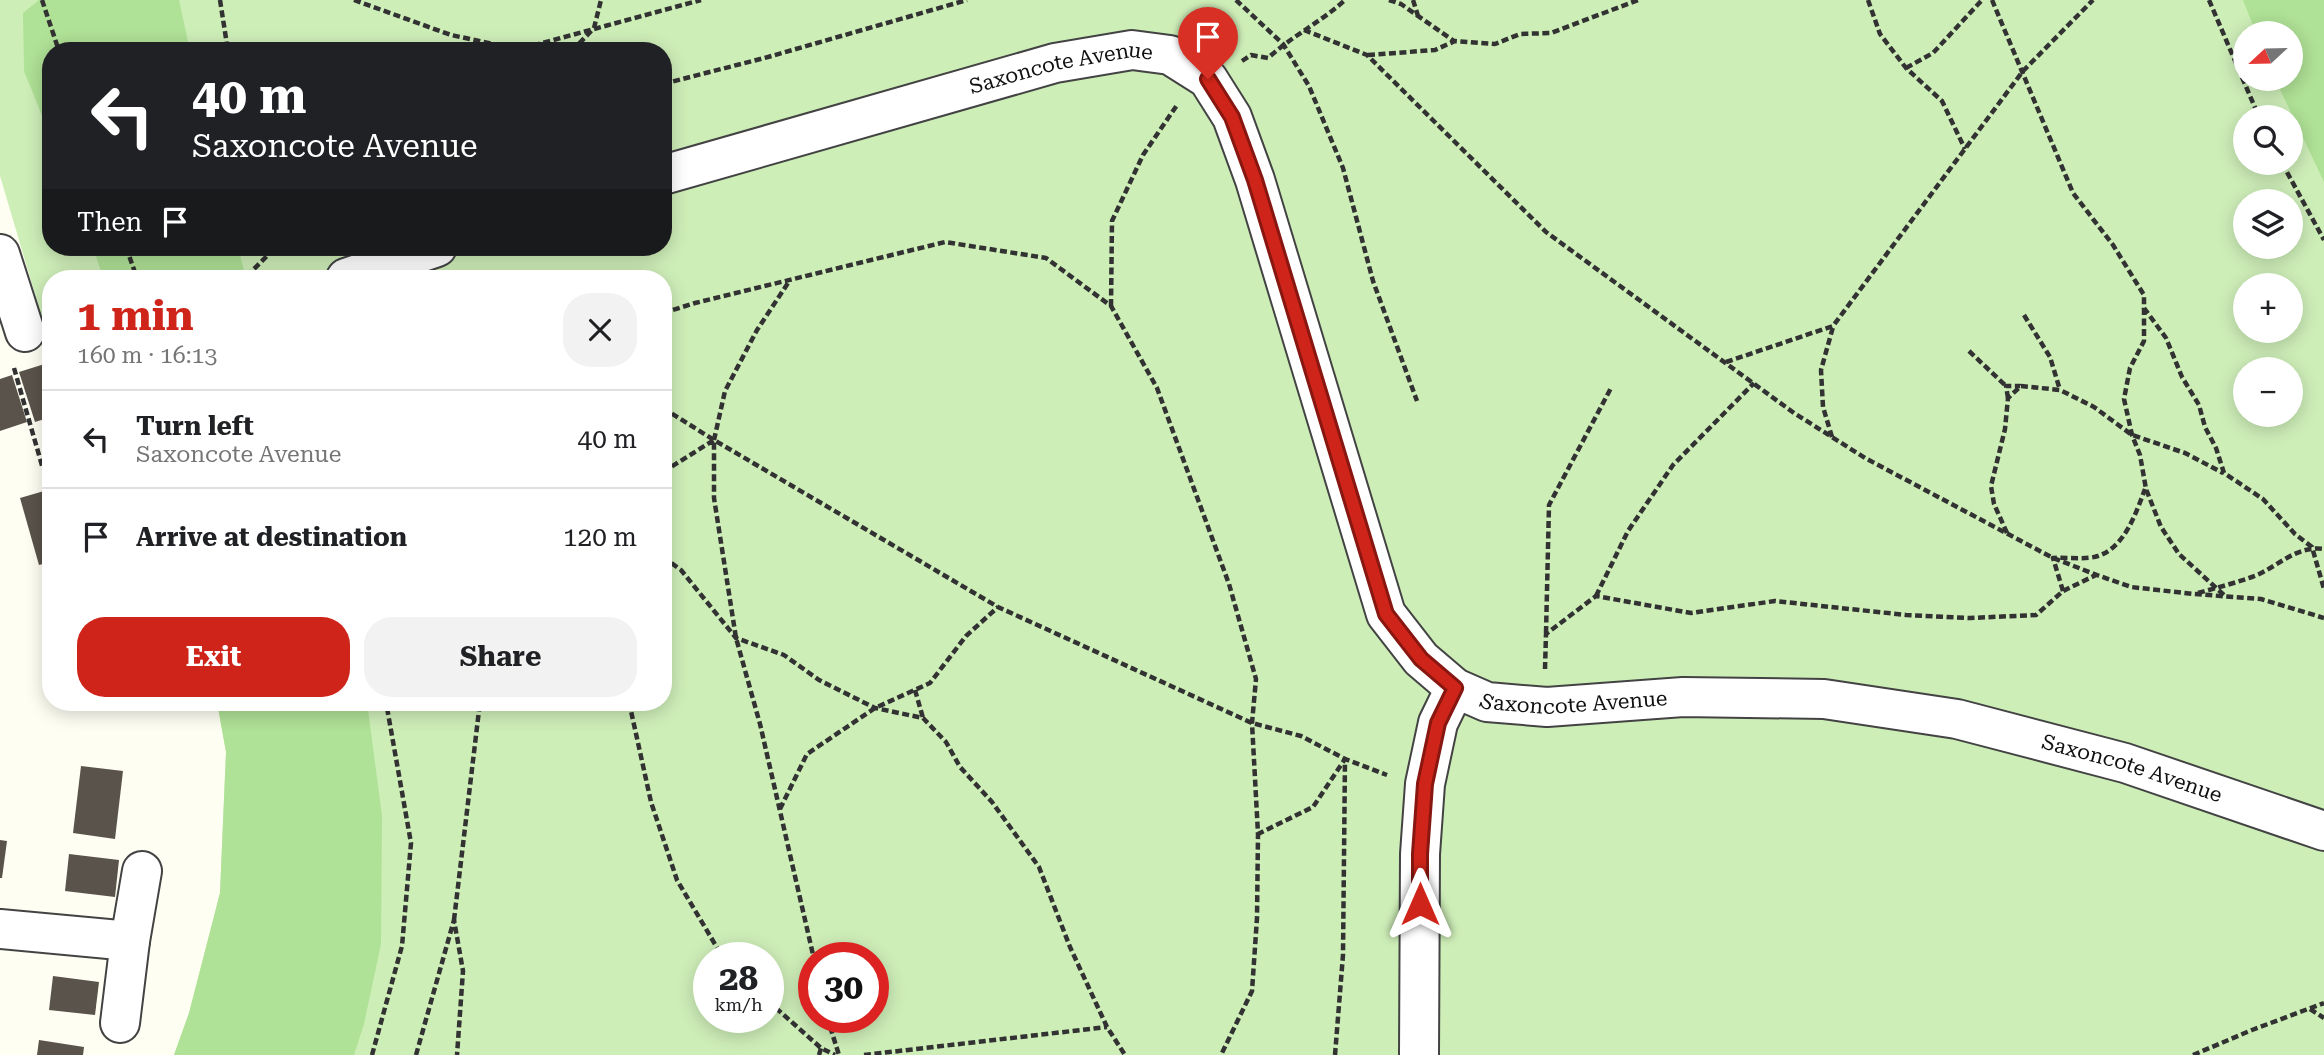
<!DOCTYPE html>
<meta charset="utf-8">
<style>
:root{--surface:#fff;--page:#f2f2f2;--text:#202124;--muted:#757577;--line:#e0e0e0;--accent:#cf2419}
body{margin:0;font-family:"Roboto Serif",serif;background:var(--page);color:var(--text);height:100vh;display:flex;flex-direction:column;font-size:26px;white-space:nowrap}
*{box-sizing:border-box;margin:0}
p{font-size:23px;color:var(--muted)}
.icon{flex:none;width:38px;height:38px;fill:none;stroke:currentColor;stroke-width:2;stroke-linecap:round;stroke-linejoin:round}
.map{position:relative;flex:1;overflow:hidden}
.side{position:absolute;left:42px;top:270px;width:630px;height:441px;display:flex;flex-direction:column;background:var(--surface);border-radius:28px;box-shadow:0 4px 18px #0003}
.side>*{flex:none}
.guide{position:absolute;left:42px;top:42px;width:630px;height:214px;border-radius:28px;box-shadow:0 4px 18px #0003;background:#202124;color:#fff;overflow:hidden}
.needle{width:46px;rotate:248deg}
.tools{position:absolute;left:2233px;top:21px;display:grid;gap:14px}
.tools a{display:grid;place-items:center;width:70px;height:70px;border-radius:50%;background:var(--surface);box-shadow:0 4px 18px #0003;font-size:35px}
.speed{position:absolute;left:693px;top:942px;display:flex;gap:14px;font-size:35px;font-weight:700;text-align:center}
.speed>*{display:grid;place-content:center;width:91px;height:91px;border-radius:50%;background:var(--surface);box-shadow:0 4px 18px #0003;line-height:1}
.speed small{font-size:18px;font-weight:400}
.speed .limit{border:10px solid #d22;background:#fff;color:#111}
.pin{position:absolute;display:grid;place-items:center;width:60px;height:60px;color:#fff;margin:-72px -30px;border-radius:50% 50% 50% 0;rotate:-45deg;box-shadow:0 0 7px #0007}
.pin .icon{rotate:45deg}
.me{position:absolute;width:77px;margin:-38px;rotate:0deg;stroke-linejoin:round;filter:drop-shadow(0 0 5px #0008)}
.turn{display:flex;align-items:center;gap:24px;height:147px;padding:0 35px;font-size:32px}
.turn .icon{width:91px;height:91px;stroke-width:2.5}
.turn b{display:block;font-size:49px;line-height:60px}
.then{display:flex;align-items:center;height:66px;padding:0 35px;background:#0003;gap:14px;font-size:26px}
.round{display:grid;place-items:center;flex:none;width:74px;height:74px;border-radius:28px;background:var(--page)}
.headline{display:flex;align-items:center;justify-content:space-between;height:119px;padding:0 35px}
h1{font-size:42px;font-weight:700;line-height:52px;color:var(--accent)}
.action{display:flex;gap:14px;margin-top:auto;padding:14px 35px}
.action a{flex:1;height:80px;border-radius:28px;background:var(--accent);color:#fff;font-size:28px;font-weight:700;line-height:80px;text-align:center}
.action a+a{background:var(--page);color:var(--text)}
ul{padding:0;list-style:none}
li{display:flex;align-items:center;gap:21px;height:98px;padding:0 35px;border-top:2px solid var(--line)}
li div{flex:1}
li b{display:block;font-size:26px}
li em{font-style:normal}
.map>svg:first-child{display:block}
.green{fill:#ceeeb8;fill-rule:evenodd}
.forest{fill:#afe196}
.building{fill:#5a534b}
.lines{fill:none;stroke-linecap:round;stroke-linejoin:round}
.minor-casing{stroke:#434343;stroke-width:42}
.path{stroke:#323232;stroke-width:4.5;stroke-dasharray:7 3.5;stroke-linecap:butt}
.minor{stroke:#fff;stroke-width:38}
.route-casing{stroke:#871710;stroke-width:18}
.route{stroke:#cf2419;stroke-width:12}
.labels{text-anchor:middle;stroke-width:7;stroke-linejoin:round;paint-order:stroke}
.street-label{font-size:21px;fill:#101010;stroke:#fff}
</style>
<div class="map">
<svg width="2324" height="1055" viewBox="0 0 2324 1055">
<rect width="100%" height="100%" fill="#fffef3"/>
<path class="green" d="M 0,0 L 2324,0 L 2324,1055 L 174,1055 L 189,1013 L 220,893 L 226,752 L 217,702 L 663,702 L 663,278 L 51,278 L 51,348 L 0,176 ZM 2245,33 L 2291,33 L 2291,79 L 2245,79 ZM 51,51 L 663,51 L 663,247 L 51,247 ZM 2245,117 L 2291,117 L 2291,163 L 2245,163 ZM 2245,201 L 2291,201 L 2291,247 L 2245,247 ZM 2245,285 L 2291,285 L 2291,331 L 2245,331 ZM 2245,369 L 2291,369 L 2291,415 L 2245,415 ZM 709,957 L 768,957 L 768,1017 L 709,1017 ZM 814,957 L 873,957 L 873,1017 L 814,1017 Z"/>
<g class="forest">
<polygon points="39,0 179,0 190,51 51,51 51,138 24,71 23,13"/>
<polygon points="2243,0 2324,0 2324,182 2275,79 2291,79 2291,33 2256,33"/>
<polygon points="93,247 238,247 246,278 103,278"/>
<polygon points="217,702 367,702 382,816 381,944 364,1024 354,1055 174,1055 189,1013 220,893 226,752"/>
</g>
<g class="building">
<polygon points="51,362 51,417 35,422 19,372"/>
<polygon points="12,375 27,422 0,431 0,379"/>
<polygon points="51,489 51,562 39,565 20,498"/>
<polygon points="81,766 123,771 115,839 73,833"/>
<polygon points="0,840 7,841 2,878 0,878"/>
<polygon points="69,854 119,860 115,897 65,891"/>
<polygon points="53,976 99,982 95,1015 49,1010"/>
<polygon points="39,1040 84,1047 83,1055 37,1055"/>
</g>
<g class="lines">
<defs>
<g id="minor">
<path id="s1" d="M 663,175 L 1055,63 L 1132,50 L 1170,55 L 1208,79 L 1232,117 L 1255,180 L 1386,614 L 1421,659 L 1455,688 L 1487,702 L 1547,707 L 1683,697 L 1824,699 L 1957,719 L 2125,763 L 2324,831"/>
<polyline points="0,254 25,332"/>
<polyline points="346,278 437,247"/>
<polyline points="0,929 130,941"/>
<polyline points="120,1023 130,941 142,871"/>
<polyline points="1419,1055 1420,854 1425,784 1438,723 1455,688"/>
</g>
</defs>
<use href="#minor" class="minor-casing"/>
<g class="path">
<polyline points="42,0 59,51"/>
<polyline points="220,0 228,51"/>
<polyline points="354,0 451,35 517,49"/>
<polyline points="1236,0 1283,44 1309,86 1343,168 1373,281 1417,401"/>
<polyline points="1389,0 1401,4 1454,41"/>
<polyline points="1413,0 1418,16"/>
<polyline points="1868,0 1880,34 1906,68 1942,101 1965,149"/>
<polyline points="1992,0 2073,193 2113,245 2144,295 2144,308 2166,338 2182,377 2199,405 2205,427 2216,448 2224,473 2263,499 2295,534 2312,547 2324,589"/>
<polyline points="2209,0 2259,117"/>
<polyline points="1304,30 1367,55 1546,232 1794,413 1865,458 2053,558 2097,575 2131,587 2194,594 2261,599 2324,618"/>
<polyline points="513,51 701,0"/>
<polyline points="572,51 594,28 601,0"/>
<polyline points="1368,55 1435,50 1455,41 1495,44 1520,34 1551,33 1638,0"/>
<path d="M 1242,61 L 1251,55 L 1268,58 C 1292,36 1321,22 1345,0"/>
<polyline points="1906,68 1933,53 1982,0"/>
<polyline points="663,84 768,57 967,0"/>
<polyline points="2282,163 2324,240"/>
<polyline points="126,247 137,278"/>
<polyline points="252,278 251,272 273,250 272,247"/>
<polyline points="1111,306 1112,221 1143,155 1177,105"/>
<polyline points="2144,308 2144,341 2130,368 2124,399 2132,435 2140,455 2146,489 2161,527 2179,554 2225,596"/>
<polyline points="663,313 695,303 945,242 1046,258 1111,306 1157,388 1229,584 1256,679 1252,723 1258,834 1257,918 1252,991 1221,1055"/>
<polyline points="2024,315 2050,357 2060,390"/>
<polyline points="1969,351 2006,386"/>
<polyline points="1726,362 1833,326 2023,71 2093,0"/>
<polyline points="14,368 43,469"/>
<polyline points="2008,398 2006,386 2020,386"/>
<polyline points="663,408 714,440 998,607 1252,723 1301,736 1345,759 1313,807 1258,834"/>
<polyline points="1832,437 1823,407 1821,370 1833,327"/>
<polyline points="714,440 725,391 757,330 790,280"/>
<polyline points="663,472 714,440 714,498 736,638 760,724 814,959"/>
<polyline points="2007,533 1994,504 1991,486 2005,429 2008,398 2021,386 2060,390 2094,407 2132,435 2185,453 2223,473"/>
<polyline points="663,557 681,570 736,638 784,655 819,680 875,708 923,718 946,742 960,767 992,802 1039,867 1070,947 1107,1027 1125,1055"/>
<path d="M 2063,591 L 2053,558 C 2067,557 2086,560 2098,556 C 2125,547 2136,513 2145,489"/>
<path d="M 2198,593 C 2216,588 2235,583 2252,577 C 2277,568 2295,545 2324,549"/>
<polyline points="1596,596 1628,531 1673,465 1754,383"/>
<polyline points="1546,633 1549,505 1611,388"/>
<polyline points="1545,669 1546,634 1596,596 1691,613 1775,601 1906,615 1970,618 2036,615 2063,591 2096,575"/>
<polyline points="915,690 923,718"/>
<polyline points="629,702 651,802 677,880 719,951 725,957"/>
<polyline points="780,809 807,754 875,708 930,683 966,636 998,607"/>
<polyline points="454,920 480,702"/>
<polyline points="768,1001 821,1048 835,1055"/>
<polyline points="2310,1009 2324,1018"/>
<polyline points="827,1017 839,1055"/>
<polyline points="372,1055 402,946 411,843 386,702"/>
<polyline points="416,1055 454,920 463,971 457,1055"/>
<polyline points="819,1055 821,1048"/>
<polyline points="864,1055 1107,1027"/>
<polyline points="1335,1055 1343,955 1345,759 1387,775"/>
<polyline points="2193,1055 2252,1030 2324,1003"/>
</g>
<use href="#minor" class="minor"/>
</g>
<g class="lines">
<defs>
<polyline id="route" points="1208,79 1232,117 1255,180 1386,614 1421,659 1455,688 1438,723 1425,784 1420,854 1420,904"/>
</defs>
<use href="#route" class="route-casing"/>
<use href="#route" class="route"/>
</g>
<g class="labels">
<g class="street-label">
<text dy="7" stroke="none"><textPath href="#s1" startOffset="413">Saxoncote Avenue</textPath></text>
<text dy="7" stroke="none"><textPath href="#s1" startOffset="1358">Saxoncote Avenue</textPath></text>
<text dy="7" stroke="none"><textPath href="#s1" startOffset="1925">Saxoncote Avenue</textPath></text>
</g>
</g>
</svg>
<div class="tools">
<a><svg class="needle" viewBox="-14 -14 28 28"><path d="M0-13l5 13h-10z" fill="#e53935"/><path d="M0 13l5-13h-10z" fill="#757577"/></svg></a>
<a><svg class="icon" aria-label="search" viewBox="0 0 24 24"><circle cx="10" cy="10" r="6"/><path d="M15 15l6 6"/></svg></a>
<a><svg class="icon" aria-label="layers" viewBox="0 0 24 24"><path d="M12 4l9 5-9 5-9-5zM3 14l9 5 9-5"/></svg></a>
<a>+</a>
<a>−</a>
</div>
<div class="speed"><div>28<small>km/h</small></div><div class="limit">30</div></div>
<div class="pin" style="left:1208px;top:79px;background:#d93025"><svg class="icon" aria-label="arrive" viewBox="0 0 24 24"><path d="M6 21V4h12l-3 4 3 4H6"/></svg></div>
<svg class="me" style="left:1420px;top:904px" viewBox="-20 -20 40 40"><path d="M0-17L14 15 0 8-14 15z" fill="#cf2419" stroke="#fff" stroke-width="4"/></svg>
<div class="guide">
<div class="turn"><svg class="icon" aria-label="left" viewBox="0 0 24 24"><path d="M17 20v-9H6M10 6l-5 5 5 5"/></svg><div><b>40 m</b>Saxoncote Avenue</div></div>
<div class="then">Then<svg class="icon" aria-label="arrive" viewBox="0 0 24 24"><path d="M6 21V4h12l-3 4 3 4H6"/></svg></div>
</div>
<section class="side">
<div class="headline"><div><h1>1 min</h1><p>160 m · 16:13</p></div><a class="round"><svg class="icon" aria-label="close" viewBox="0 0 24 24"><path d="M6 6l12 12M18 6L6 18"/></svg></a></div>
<ul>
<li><svg class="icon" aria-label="left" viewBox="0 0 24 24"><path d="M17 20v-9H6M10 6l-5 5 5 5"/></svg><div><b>Turn left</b><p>Saxoncote Avenue</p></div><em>40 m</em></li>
<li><svg class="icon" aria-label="arrive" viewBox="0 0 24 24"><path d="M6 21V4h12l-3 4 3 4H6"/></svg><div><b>Arrive at destination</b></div><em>120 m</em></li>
</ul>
<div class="action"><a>Exit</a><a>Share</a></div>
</section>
</div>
